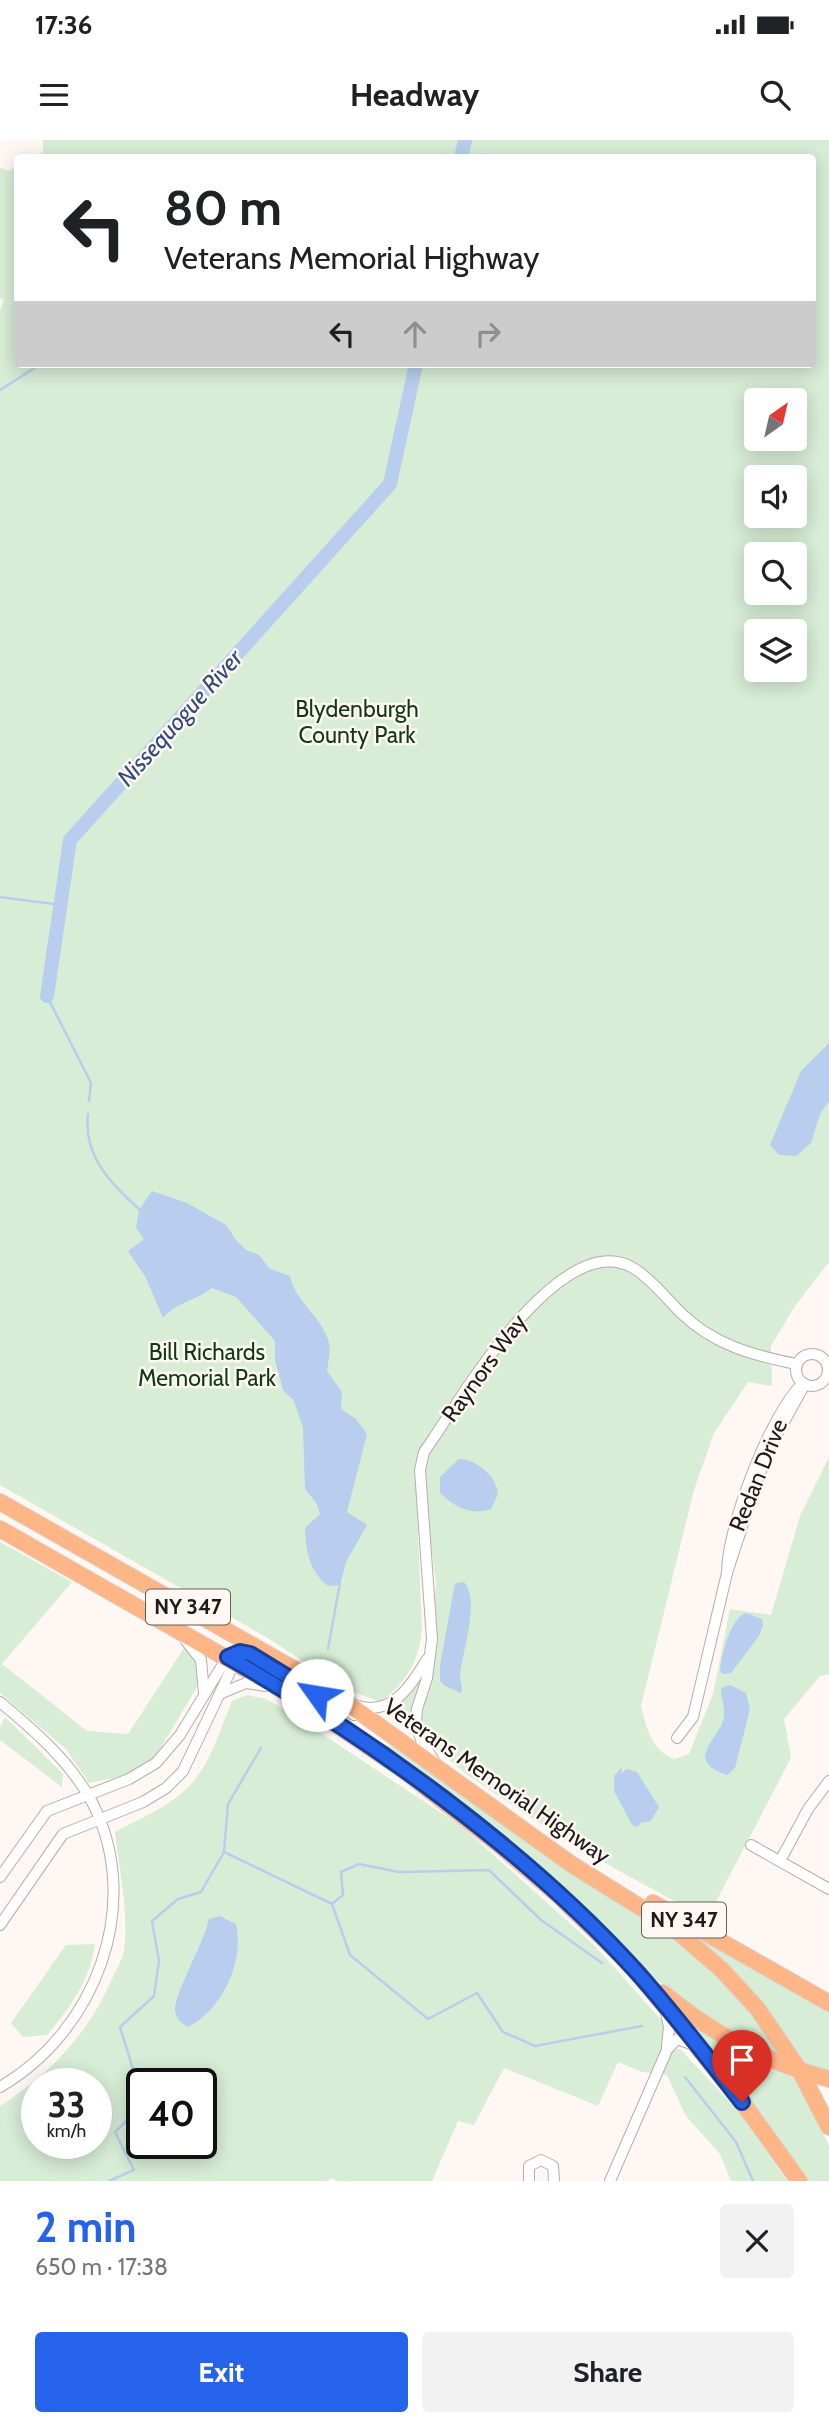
<!DOCTYPE html>
<meta charset="utf-8">
<style>
:root{--surface:#fff;--page:#f2f2f2;--text:#202124;--muted:#757577;--accent:#2563eb}
body{margin:0;font-family:Cabin,sans-serif;background:var(--page);color:var(--text);height:100vh;display:flex;flex-direction:column;font-size:26px;white-space:nowrap}
*{box-sizing:border-box;margin:0}
p{font-size:23px;color:var(--muted)}
.icon{flex:none;width:38px;height:38px;fill:none;stroke:currentColor;stroke-width:2;stroke-linecap:round;stroke-linejoin:round}
.map{position:relative;height:2041px;overflow:hidden}
.details{display:flex;flex-direction:column;background:var(--surface);flex:1}
.details>*{flex:none}
.top-card{position:absolute;left:14px;top:14px;width:802px;height:214px;border-radius:7px;box-shadow:0 4px 18px #0003;background:#fff;color:var(--text);overflow:hidden}
.needle{width:46px;rotate:34deg}
.controls{position:absolute;left:744px;top:248px;display:grid;gap:14px}
.controls a{display:grid;place-items:center;width:63px;height:63px;border-radius:7px;background:var(--surface);box-shadow:0 4px 18px #0003;font-size:35px}
.speed{position:absolute;left:21px;top:1928px;display:flex;gap:14px;font-size:35px;font-weight:700;text-align:center}
.speed>*{display:grid;place-content:center;width:91px;height:91px;border-radius:50%;background:var(--surface);box-shadow:0 4px 18px #0003;line-height:1}
.speed small{font-size:18px;font-weight:400}
.speed .limit{border:4px solid #111;border-radius:10px;background:#fff;color:#111}
.pin{position:absolute;display:grid;place-items:center;width:60px;height:60px;color:#fff;margin:-72px -30px;border-radius:50% 50% 50% 0;rotate:-45deg;box-shadow:0 0 7px #0007}
.pin .icon{rotate:45deg}
.me{position:absolute;width:77px;margin:-38px;rotate:302deg;stroke-linejoin:round;filter:drop-shadow(0 0 5px #0008)}
.turn{display:flex;align-items:center;gap:24px;height:147px;padding:0 35px;font-size:32px}
.turn .icon{width:91px;height:91px;stroke-width:2.5}
.turn b{display:block;font-size:49px;line-height:60px}
.lanes{display:flex;align-items:center;height:66px;padding:0 35px;background:#0003;justify-content:center;gap:35px;direction:ltr}
.lanes .off{opacity:.35}
.round{display:grid;place-items:center;flex:none;width:74px;height:74px;border-radius:7px;background:var(--page)}
.head{display:flex;align-items:center;justify-content:space-between;height:119px;padding:0 35px}
h1{font-size:42px;font-weight:800;line-height:52px;color:var(--accent)}
.primary-button{display:flex;gap:14px;margin-top:auto;padding:14px 35px}
.primary-button a{flex:1;height:80px;border-radius:7px;background:var(--accent);color:#fff;font-size:28px;font-weight:800;line-height:80px;text-align:center}
.primary-button a+a{background:var(--page);color:var(--text)}
.status{display:flex;justify-content:space-between;align-items:center;height:49px;padding:0 35px;background:var(--surface);direction:ltr}
.status svg{height:19px;fill:currentColor}
header{display:flex;justify-content:space-between;align-items:center;height:91px;padding:0 35px;background:var(--surface);font-size:32px;font-weight:800}
.map>svg:first-child{display:block}
.green{fill:#d7edd6;fill-rule:evenodd}
.water{fill:#b9cdee}
.lines{fill:none;stroke-linecap:round;stroke-linejoin:round}
.stream{stroke:#b9cdee;stroke-width:2.5}
.river{stroke:#b9cdee;stroke-width:14}
.minor-casing{stroke:#b6adaa;stroke-width:12}
.highway-casing{stroke:#d6d6d6;stroke-width:18}
.minor{stroke:#fff;stroke-width:10}
.highway{stroke:#feb687;stroke-width:16}
.route-casing{stroke:#184099;stroke-width:18}
.route{stroke:#2563eb;stroke-width:12}
.labels{text-anchor:middle;stroke-width:5;stroke-linejoin:round;paint-order:stroke}
.shield{fill:#fff7f4;stroke:#625d5b;stroke-width:2}
.shield-label{font-size:21px;font-weight:bold;fill:#1e1b19}
.park-label{font-size:23px;fill:#123a12;stroke:#fff7f4}
.street-label{font-size:23px;fill:#1e1b19;stroke:#fff7f4}
.water-label{font-size:24px;font-style:italic;fill:#324b77;stroke:#fff7f4}
</style>
<div class="status"><b>17:36</b><svg viewBox="0 0 49 12"><path d="M0 12V9h3v3zM5 12V6h3v6zM10 12V3h3v9zM15 12V0h3v12zM26 1h20v11H26zM47 4h2v5h-2z"/></svg></div>
<header><svg class="icon" aria-label="menu" viewBox="0 0 24 24"><path d="M4 6h16M4 12h16M4 18h16"/></svg>Headway<svg class="icon" aria-label="search" viewBox="0 0 24 24"><circle cx="10" cy="10" r="6"/><path d="M15 15l6 6"/></svg></header>
<div class="map">
<svg width="829" height="2041" viewBox="0 0 829 2041">
<rect width="100%" height="100%" fill="#fff7f4"/>
<g class="green">
<path d="M 43,0 L 829,0 L 829,1122 L 795,1166 L 771,1206 L 772,1246 L 748,1242 L 714,1293 L 694,1350 L 641,1566 C 646,1587 652,1611 674,1619 L 689,1614 L 713,1554 L 730,1469 L 771,1475 L 800,1376 L 829,1317 L 829,1534 L 820,1536 L 784,1579 L 791,1618 L 707,1779 L 572,1705 L 466,1634 L 423,1598 L 419,1579 L 428,1537 L 436,1444 L 420,1321 L 416,1345 L 422,1489 C 419,1521 406,1544 380,1562 L 346,1549 L 266,1497 L 0,1345 L 0,170 L 4,160 L 0,158 L 0,28 L 9,31 L 17,26 L 18,224 L 812,224 L 812,18 L 33,17 L 43,12 ZM 756,261 L 794,261 L 794,299 L 756,299 ZM 756,338 L 794,338 L 794,376 L 756,376 ZM 756,415 L 794,415 L 794,453 L 756,453 ZM 756,492 L 794,492 L 794,530 L 756,530 Z"/>
<polygon points="0,1402 72,1442 2,1524 87,1591 128,1594 184,1508 199,1526 197,1547 156,1616 123,1636 89,1643 66,1609 0,1553"/>
<polygon points="426,1527 416,1593 384,1570"/>
<path d="M 247,1555 L 266,1559 L 295,1576 L 461,1686 L 593,1804 L 665,1884 L 666,1906 L 680,1909 L 739,1972 L 787,2041 L 731,2041 L 720,2014 L 686,1976 L 667,1935 L 642,1932 L 618,1922 L 598,1966 L 504,1928 L 474,1985 L 458,1981 L 432,2041 L 338,2041 L 331,2038 L 329,2041 L 0,2041 L 0,1966 C 50,1934 88,1894 112,1839 C 116,1830 123,1819 124,1810 C 129,1770 119,1731 115,1692 C 141,1678 171,1666 192,1643 C 211,1622 221,1587 232,1561 ZM 227,1778 L 174,1868 L 206,1795 L 209,1780 ZM 37,1944 L 96,1944 L 96,2004 L 37,2004 ZM 142,1944 L 201,1944 L 201,2004 L 142,2004 Z"/>
<polygon points="5,1577 63,1634 62,1647 0,1600 0,1587"/>
<path d="M 374,1599 L 403,1612 L 668,1793 L 716,1834 L 747,1867 L 788,1922 C 734,1895 685,1866 641,1826 C 619,1806 600,1782 578,1761 C 515,1702 442,1652 374,1599 Z"/>
<path d="M 691,1791 L 829,1868 L 829,1933 L 809,1928 C 774,1877 736,1833 691,1791 Z"/>
<path d="M 95,1804 C 89,1842 71,1866 47,1895 L 23,1897 L 11,1883 L 66,1805 Z"/>
<polygon points="687,1882 757,1924 797,1939 829,2006 829,2041 806,2041"/>
</g>
<g class="water">
<polygon points="829,903 829,961 820,974 811,1003 796,1016 779,1015 770,1005 801,931"/>
<path d="M 152,1051 L 187,1063 L 226,1085 L 236,1100 L 246,1110 L 259,1115 L 270,1129 L 290,1136 C 295,1162 322,1176 329,1203 C 331,1211 328,1223 327,1231 L 342,1252 L 341,1269 L 356,1279 L 367,1294 L 347,1372 L 367,1385 L 346,1422 L 340,1445 L 328,1446 C 309,1430 306,1412 305,1388 L 320,1374 L 317,1364 L 305,1349 L 303,1288 L 294,1261 L 283,1250 L 275,1220 L 275,1201 L 236,1157 L 212,1148 C 192,1163 180,1160 163,1178 L 146,1138 L 128,1111 L 144,1099 L 136,1088 L 139,1070 Z"/>
<path d="M 459,1319 C 478,1320 496,1336 498,1354 L 491,1369 C 472,1376 454,1367 440,1353 L 440,1337 Z"/>
<path d="M 464,1442 C 480,1459 463,1512 460,1533 C 459,1541 464,1547 461,1553 L 445,1546 L 440,1541 L 440,1525 L 455,1443 Z"/>
<path d="M 746,1473 L 762,1479 L 763,1486 L 759,1496 L 731,1533 L 723,1534 L 720,1531 C 721,1516 730,1478 746,1473 Z"/>
<path d="M 730,1545 L 746,1553 L 750,1569 L 735,1628 L 727,1635 C 682,1620 721,1598 724,1577 C 725,1567 721,1557 721,1548 Z"/>
<polygon points="622,1627 621,1634 626,1629 637,1632 659,1667 651,1681 640,1683 638,1687 632,1685 614,1651 614,1636"/>
<path d="M 220,1776 L 236,1784 C 245,1821 222,1870 188,1887 C 180,1882 176,1879 175,1870 C 174,1854 204,1803 209,1779 Z"/>
</g>
<g class="lines">
<g class="stream">
<polyline points="0,250 41,224"/>
<polyline points="0,757 61,765"/>
<polyline points="47,856 91,943 89,961"/>
<path d="M 88,974 C 83,1016 111,1044 140,1070"/>
<polyline points="328,1509 340,1443"/>
<polyline points="224,1712 332,1764 350,1815 428,1879 477,1853 503,1892 535,1906 642,1886"/>
<polyline points="333,1763 343,1755 341,1732 359,1724 399,1732 489,1730 541,1780 602,1823"/>
<polyline points="685,1937 736,2002 753,2041"/>
<polyline points="142,1958 120,1887 154,1856 159,1821 152,1781 178,1759 201,1752 224,1712 228,1664 261,1608"/>
<polyline points="109,2041 134,2030 115,1992 142,1966"/>
</g>
<g class="river">
<polyline points="461,18 465,0"/>
<polyline points="47,856 70,700 390,344 416,224"/>
</g>
<defs>
<g id="minor">
<circle cx="812" cy="1230" r="16"/>
<path d="M 803,1243 C 770,1274 727,1387 727,1433 L 758,1338 L 776,1296 L 805,1244"/>
<polyline points="186,1501 201,1520 204,1553"/>
<polyline points="222,1553 246,1543 266,1546"/>
<path d="M 0,1562 C 36,1592 71,1622 93,1664 C 144,1766 95,1892 0,1947"/>
<path d="M 354,1565 C 391,1578 410,1547 427,1519"/>
<polyline points="677,1598 693,1577 727,1433"/>
<path d="M 436,1624 L 421,1600 L 416,1582 L 417,1569 L 427,1538 L 432,1499 L 420,1330 L 424,1312 L 433,1299 C 464,1253 564,1084 635,1129 C 652,1140 666,1158 681,1173 C 714,1205 752,1215 796,1224"/>
<polyline points="751,1705 829,1749"/>
<polyline points="780,1721 808,1669 829,1641"/>
<polyline points="0,1737 47,1671 129,1639 156,1623 180,1595 223,1524 233,1514 250,1514 354,1575"/>
<polyline points="0,1785 63,1694 143,1662 166,1648 183,1631 236,1519"/>
<polyline points="665,1868 669,1887 667,1907"/>
<polyline points="529,2041 529,2026 541,2020 553,2026 554,2041"/>
<polyline points="610,2041 667,1910 677,1899 694,1905"/>
</g>
<g id="highway">
<polyline points="0,1362 322,1545 571,1724 672,1787 721,1829 757,1868 800,1931 829,1987"/>
<polyline points="0,1389 298,1559 402,1629 502,1707 557,1754 635,1829 742,1962 799,2041"/>
<polyline points="653,1763 829,1863"/>
<path d="M 663,1853 C 712,1894 768,1923 829,1939"/>
</g>
</defs>
<use href="#minor" class="minor-casing"/>
<use href="#highway" class="highway-casing"/>
<use href="#minor" class="minor"/>
<use href="#highway" class="highway"/>
</g>
<g class="lines">
<defs>
<path id="route" d="M 317,1555 L 250,1514 L 240,1512 L 228,1517 C 368,1596 527,1711 635,1830 C 673,1872 707,1917 742,1962"/>
</defs>
<use href="#route" class="route-casing"/>
<use href="#route" class="route"/>
</g>
<g class="labels">
<g class="shield">
<rect x="146" y="1449.5" width="84" height="35" rx="5"/>
<rect x="642" y="1762.5" width="84" height="35" rx="5"/>
</g>
<g class="shield-label">
<text x="188" y="1474">NY 347</text>
<text x="684" y="1787">NY 347</text>
</g>
<g class="park-label">
<text x="357" y="577">Blydenburgh<tspan x="357" dy="26">County Park</tspan></text>
<text x="207" y="1220">Bill Richards<tspan x="207" dy="26">Memorial Park</tspan></text>
</g>
<g class="street-label">
<text transform="translate(484 1228) rotate(-54)" y="8">Raynors Way</text>
<text transform="translate(758 1335) rotate(-68)" y="8">Redan Drive</text>
<text transform="translate(497 1641) rotate(35)" y="8">Veterans Memorial Highway</text>
</g>
<g class="water-label">
<text transform="translate(180 578) rotate(-48)" y="8">Nissequogue River</text>
</g>
</g>
</svg>
<div class="controls">
<a><svg class="needle" viewBox="-14 -14 28 28"><path d="M0-13l5 13h-10z" fill="#e53935"/><path d="M0 13l5-13h-10z" fill="#757577"/></svg></a>
<a><svg class="icon" aria-label="sound" viewBox="0 0 24 24"><path d="M4 9h4l5-4v14l-5-4H4zM17 9q2 3 0 6"/></svg></a>
<a><svg class="icon" aria-label="search" viewBox="0 0 24 24"><circle cx="10" cy="10" r="6"/><path d="M15 15l6 6"/></svg></a>
<a><svg class="icon" aria-label="layers" viewBox="0 0 24 24"><path d="M12 4l9 5-9 5-9-5zM3 14l9 5 9-5"/></svg></a>
</div>
<div class="speed"><div>33<small>km/h</small></div><div class="limit">40</div></div>
<div class="pin" style="left:742px;top:1962px;background:#d93025"><svg class="icon" aria-label="arrive" viewBox="0 0 24 24"><path d="M6 21V4h12l-3 4 3 4H6"/></svg></div>
<svg class="me" style="left:317px;top:1555px" viewBox="-20 -20 40 40"><circle r="19" fill="#fff"/><path d="M0-13L10 11 0 6-10 11z" fill="#2563eb"/></svg>
<div class="top-card">
<div class="turn"><svg class="icon" aria-label="left" viewBox="0 0 24 24"><path d="M17 20v-9H6M10 6l-5 5 5 5"/></svg><div><b>80 m</b>Veterans Memorial Highway</div></div>
<div class="lanes"><svg class="icon" aria-label="left" viewBox="0 0 24 24"><path d="M17 20v-9H6M10 6l-5 5 5 5"/></svg><svg class="icon off" aria-label="ahead" viewBox="0 0 24 24"><path d="M12 20V5M6 11l6-6 6 6"/></svg><svg class="icon off" aria-label="right" viewBox="0 0 24 24"><path d="M7 20v-9h11M14 6l5 5-5 5"/></svg></div>
</div>
</div>
<section class="details">
<div class="head"><div><h1>2 min</h1><p>650 m · 17:38</p></div><a class="round"><svg class="icon" aria-label="close" viewBox="0 0 24 24"><path d="M6 6l12 12M18 6L6 18"/></svg></a></div>
<div class="primary-button"><a>Exit</a><a>Share</a></div>
</section>
